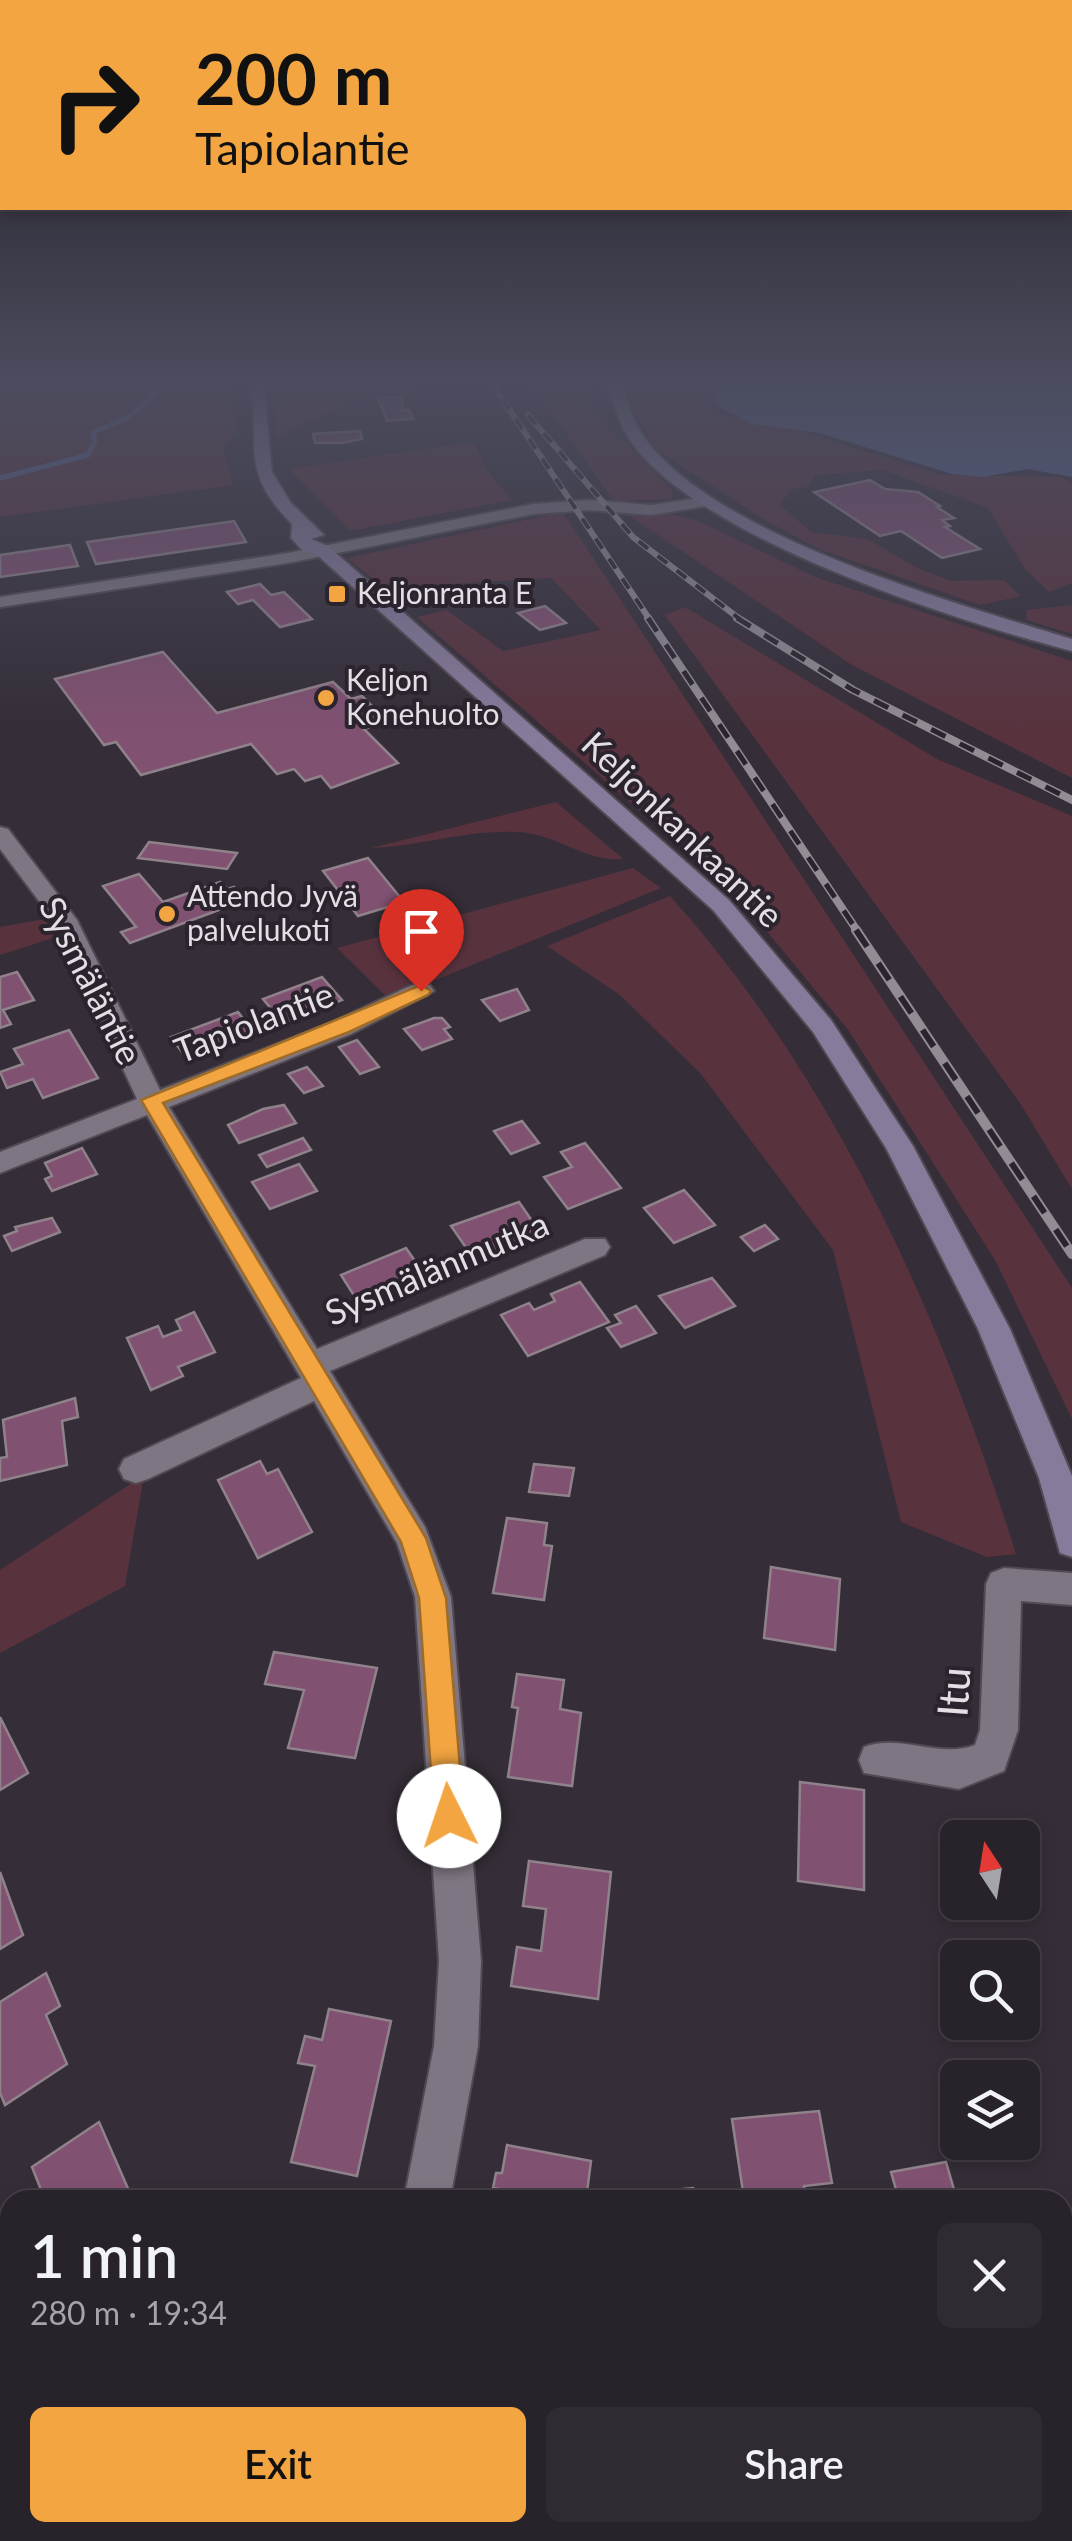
<!DOCTYPE html>
<meta charset="utf-8">
<style>
:root{--surface:#28222a;--page:#302a32;--text:#f1f3f6;--muted:#a5a4a8;--line:#443f47;--accent:#f2a541}
body{margin:0;font-family:Lato,sans-serif;background:var(--page);color:var(--text);height:100vh;display:flex;flex-direction:column;font-size:38px;white-space:nowrap}
*{box-sizing:border-box;margin:0}
p{font-size:32px;color:var(--muted)}
.icon{flex:none;width:55px;height:55px;fill:none;stroke:currentColor;stroke-width:2;stroke-linecap:round;stroke-linejoin:round}
.map{position:relative;flex:1;overflow:hidden}
.panel{position:absolute;left:0px;top:2190px;width:1072px;height:352px;display:flex;flex-direction:column;background:var(--surface);border-radius:30px 30px 0 0;box-shadow:0 5px 15px #0003,0 0 0 2px var(--line)}
.panel>*{flex:none}
.top-card{position:absolute;left:0px;top:0px;width:1072px;height:210px;box-shadow:0 5px 15px #0003,0 0 0 2px var(--line);background:#f2a541;color:#111;overflow:hidden}
.needle{width:65px;rotate:348deg}
.fabs{position:absolute;left:940px;top:1820px;display:grid;gap:20px}
.fabs a{display:grid;place-items:center;width:100px;height:100px;border-radius:15px;background:var(--surface);box-shadow:0 5px 15px #0003,0 0 0 2px var(--line);font-size:50px}
.pin{position:absolute;display:grid;place-items:center;width:85px;height:85px;color:#fff;margin:-102px -42px;border-radius:50% 50% 50% 0;rotate:-45deg;box-shadow:0 0 10px #0007}
.pin .icon{rotate:45deg}
.me{position:absolute;width:110px;margin:-55px;rotate:356deg;stroke-linejoin:round;filter:drop-shadow(0 0 8px #0008)}
.turn{display:flex;align-items:center;gap:35px;height:210px;padding:0 30px;font-size:45px}
.turn .icon{width:130px;height:130px;stroke-width:2.5}
.turn b{display:block;font-size:70px;line-height:85px}
.round{display:grid;place-items:center;flex:none;width:105px;height:105px;border-radius:15px;background:var(--page)}
.headline{display:flex;align-items:center;justify-content:space-between;height:170px;padding:0 30px}
h1{font-size:60px;font-weight:600;line-height:75px}
.action{display:flex;gap:20px;margin-top:auto;padding:20px 30px}
.action a{flex:1;height:115px;border-radius:15px;background:var(--accent);color:#111;font-size:40px;font-weight:600;line-height:115px;text-align:center}
.action a+a{background:var(--page);color:var(--text)}
.map>svg:first-child{display:block}
.green{fill:#58333e}
.water{fill:#556393}
.lines{fill:none;stroke-linecap:round;stroke-linejoin:round}
.stream{stroke:#556393;stroke-width:5}
.building{fill:#815172;stroke:#90828b;stroke-width:2.5}
.street-casing{stroke:#514a52;stroke-width:4}
.secondary-casing{stroke:#514a52;stroke-width:4}
.street{fill:#7e7682;fill-rule:evenodd}
.secondary{fill:#877b9c;fill-rule:evenodd}
.rail-far2-casing{stroke:#928c94;stroke-width:6}
.rail-far1-casing{stroke:#928c94;stroke-width:8}
.rail-casing{stroke:#928c94;stroke-width:10}
.rail-far2{stroke:#2b242e;stroke-width:4;stroke-dasharray:12;stroke-linecap:butt}
.rail-far1{stroke:#2b242e;stroke-width:5;stroke-dasharray:16;stroke-linecap:butt}
.rail{stroke:#2b242e;stroke-width:6;stroke-dasharray:20;stroke-linecap:butt}
.route{fill:#f2a541;stroke:#9d6b2a;stroke-width:2.5}
.poi-dot{fill:#f2a541;stroke:#2b242e;stroke-width:4}
.labels{text-anchor:middle;stroke-width:8;stroke-linejoin:round;paint-order:stroke}
.far-poi-label{font-size:30px;fill:#e4dfe5;stroke:#2b242e;text-anchor:start}
.street-label{font-size:35px;fill:#e4dfe5;stroke:#2b242e}
.near-street-label{font-size:42px;fill:#e4dfe5;stroke:#2b242e}
</style>
<div class="map">
<svg width="1072" height="2541" viewBox="0 0 1072 2541">
<rect width="100%" height="100%" fill="#352e38"/>
<g class="green">
<polygon points="0,379 228,379 238,432 223,448 233,485 0,517"/>
<polygon points="274,379 404,379 415,395 364,393 276,438"/>
<polygon points="527,379 590,379 590,408 673,491 672,499 614,501"/>
<polygon points="633,379 699,379 715,414 804,433 942,475 1061,477 1072,483 1072,583 1049,592 1025,569 988,508 882,470 815,475 808,487 791,489 780,505 811,532 868,539 917,568 951,581 1004,580 1021,596 980,605 821,550 768,522 656,449 629,402"/>
<polygon points="474,442 487,470 512,500 350,531 289,469"/>
<polygon points="563,512 1072,1288 1072,1419 995,1260 849,1031 738,896 417,617 447,610 503,651 601,630 551,578 385,588 347,558"/>
<polygon points="627,514 671,514 696,520 815,577 1072,661 1072,778 852,665"/>
<polygon points="1072,605 1072,634 1027,620 1026,610"/>
<polygon points="685,607 937,759 1072,816 1072,1189 1020,1103 665,615"/>
<path d="M 556,802 L 623,859 C 584,862 560,835 519,832 C 469,829 421,846 371,848 Z"/>
<polygon points="633,868 661,888 389,999 337,948"/>
<path d="M 670,896 C 836,1081 942,1318 1016,1554 L 987,1557 L 901,1522 L 833,1250 L 701,1074 L 620,995 L 547,946 Z"/>
<polygon points="45,919 56,937 0,955 0,927"/>
<polygon points="144,1475 125,1586 0,1653 0,1570"/>
</g>
<polygon class="water" points="1072,379 1072,477 1028,469 983,477 952,474 820,433 753,424 718,406 707,380"/>
<g class="lines">
<polyline class="stream" points="0,478 88,455 95,441 93,432 128,418 154,394 125,379"/>
</g>
<g class="building">
<polygon points="403,396 402,410 409,410 413,419 387,421 378,398"/>
<polygon points="360,431 362,439 342,443 315,443 313,434"/>
<polygon points="870,480 885,489 918,492 940,506 937,507 954,518 942,520 950,526 945,527 980,549 942,558 901,531 880,536 814,492"/>
<polygon points="234,521 246,542 96,564 87,542"/>
<polygon points="70,545 78,566 0,577 0,555"/>
<polygon points="260,584 271,595 284,592 312,619 280,627 253,600 238,604 227,592"/>
<polygon points="545,606 566,623 540,630 518,613"/>
<polygon points="163,652 217,713 333,682 351,699 362,696 388,722 364,729 398,763 331,788 321,776 305,781 294,769 277,774 251,744 141,775 116,742 104,745 55,679"/>
<polygon points="149,842 237,853 227,869 138,858"/>
<polygon points="368,858 404,902 358,916 323,871"/>
<polygon points="139,874 163,902 220,882 227,889 234,887 246,900 130,943 121,932 136,927 103,886"/>
<polygon points="17,972 34,1000 3,1010 11,1024 0,1028 0,977"/>
<polygon points="322,977 342,1000 283,1023 263,999"/>
<polygon points="517,989 529,1010 500,1021 482,1000"/>
<polygon points="238,1012 255,1034 187,1059 171,1037"/>
<polygon points="434,1018 442,1018 450,1027 444,1029 452,1039 422,1050 404,1029"/>
<polygon points="69,1030 98,1078 43,1098 33,1079 7,1088 0,1072 23,1064 14,1049"/>
<polygon points="357,1040 379,1067 360,1074 339,1047"/>
<polygon points="307,1067 323,1086 304,1093 288,1074"/>
<polygon points="284,1105 296,1123 239,1143 228,1125 263,1109"/>
<polygon points="522,1121 539,1143 511,1154 494,1131"/>
<polygon points="303,1138 311,1150 267,1167 259,1155"/>
<polygon points="585,1143 621,1188 568,1209 544,1177 572,1167 561,1152"/>
<polygon points="82,1148 97,1174 52,1191 45,1179 52,1176 45,1163"/>
<polygon points="299,1164 317,1191 270,1209 252,1182"/>
<polygon points="684,1190 715,1225 674,1243 644,1208"/>
<polygon points="519,1202 539,1231 496,1248 493,1243 469,1252 451,1226"/>
<polygon points="52,1218 60,1232 12,1251 4,1236 17,1231 15,1227"/>
<polygon points="765,1225 778,1239 754,1251 741,1237"/>
<polygon points="406,1248 426,1277 360,1305 341,1275"/>
<polygon points="712,1278 735,1306 685,1328 659,1296"/>
<polygon points="580,1282 609,1322 528,1356 501,1315 529,1303 534,1310 555,1301 551,1294"/>
<polygon points="636,1306 656,1333 621,1347 607,1328 621,1323 615,1315"/>
<polygon points="194,1312 215,1352 178,1367 183,1376 151,1390 127,1338 158,1326 163,1337 181,1330 176,1320"/>
<polygon points="75,1398 78,1417 62,1421 67,1465 0,1481 0,1458 7,1457 3,1420"/>
<polygon points="260,1461 267,1474 278,1469 312,1532 258,1558 218,1480"/>
<polygon points="534,1464 574,1468 569,1496 529,1492"/>
<polygon points="507,1518 547,1523 544,1545 552,1546 544,1600 493,1593"/>
<polygon points="771,1567 840,1579 835,1650 764,1638"/>
<polygon points="274,1652 377,1668 355,1758 288,1748 304,1690 265,1684"/>
<polygon points="517,1674 564,1680 560,1709 581,1713 572,1786 508,1777 518,1708 512,1707"/>
<polygon points="0,1717 28,1773 0,1790"/>
<polygon points="800,1782 864,1790 864,1890 798,1881"/>
<polygon points="529,1861 611,1872 598,1999 511,1986 517,1947 541,1951 546,1909 523,1906"/>
<polygon points="0,1872 23,1935 0,1949"/>
<polygon points="46,1973 60,2006 46,2015 67,2064 5,2105 0,2093 0,2002"/>
<polygon points="329,2009 391,2021 357,2176 291,2162 315,2066 298,2063 305,2036 322,2040"/>
<polygon points="819,2111 832,2183 804,2186 806,2199 771,2200 770,2190 743,2192 732,2119"/>
<polygon points="99,2122 133,2200 45,2200 32,2167"/>
<polygon points="507,2145 591,2161 586,2200 498,2200 499,2189 493,2188 496,2173 502,2173"/>
<polygon points="946,2162 957,2200 899,2200 891,2172"/>
<polygon points="693,2188 695,2200 640,2200 639,2193"/>
<polygon points="448,2532 482,2532 519,2541 446,2541"/>
</g>
<g class="lines">
<defs>
<g id="street">
<polygon points="707,497 715,502 713,505 651,515 590,510 533,514 288,563 0,607 0,597 288,553 533,504 590,500 651,505"/>
<polygon points="0,827 8,829 77,920 160,1090 333,1022 412,985 430,985 434,991 351,1034 169,1107 317,1349 585,1239 605,1239 610,1247 605,1255 330,1371 425,1527 451,1597 481,1961 478,2046 450,2200 404,2200 434,2046 439,1961 415,1597 397,1543 314,1401 148,1479 136,1483 124,1479 119,1469 124,1459 301,1378 147,1115 0,1173 0,1152 137,1099 54,921 0,849"/>
<path d="M 1004,1568 L 1072,1573 L 1072,1605 L 1021,1601 L 1018,1730 L 1004,1771 L 959,1789 L 864,1773 L 859,1760 L 864,1747 C 900,1733 939,1759 975,1745 L 980,1730 L 986,1584 L 991,1573 Z"/>
<polygon points="0,2274 10,2278 10,2349 0,2345"/>
<polygon points="61,2532 113,2532 116,2541 64,2541"/>
<polygon points="339,2532 391,2532 389,2541 337,2541"/>
</g>
<g id="secondary">
<path d="M 249,379 L 263,379 L 272,472 L 291,503 L 324,535 L 311,539 L 328,546 L 729,900 L 831,1020 L 913,1146 L 1010,1329 L 1072,1476 L 1072,1557 L 1060,1553 L 1039,1478 L 978,1329 L 886,1148 L 813,1032 L 713,910 L 316,554 L 302,550 L 291,538 L 292,524 C 236,468 263,443 249,379 Z"/>
<path d="M 606,379 L 620,379 C 626,394 630,414 639,429 C 700,533 959,604 1072,639 L 1072,651 C 962,623 678,533 624,430 C 616,414 612,395 606,379 Z"/>
</g>
</defs>
<use href="#street" class="street-casing"/>
<use href="#secondary" class="secondary-casing"/>
<use href="#street" class="street"/>
<use href="#secondary" class="secondary"/>
<defs>
<g id="rail-far2">
<polyline points="489,379 650,620"/>
<polyline points="528,415 633,537 741,620"/>
</g>
<g id="rail-far1">
<polyline points="648,618 858,932"/>
<polyline points="737,618 853,690 1072,800"/>
</g>
<polyline id="rail" points="856,930 1072,1254"/>
</defs>
<use href="#rail-far2" class="rail-far2-casing"/>
<use href="#rail-far1" class="rail-far1-casing"/>
<use href="#rail" class="rail-casing"/>
<use href="#rail-far2" class="rail-far2"/>
<use href="#rail-far1" class="rail-far1"/>
<use href="#rail" class="rail"/>
</g>
<linearGradient id="sky" x2="0" y2="1"><stop stop-color="#1d191f"/><stop offset="0.52" stop-color="#4b4c5e"/><stop offset="1" stop-color="#4b4c5e" stop-opacity="0"/></linearGradient>
<rect width="1072" height="734" fill="url(#sky)"/>
<polygon class="route" points="421,985 431,991 428,995 349,1032 163,1103 426,1538 446,1598 464,1816 460,1826 449,1830 438,1826 434,1816 419,1598 401,1542 141,1100"/>
<g class="poi-dot">
<rect x="327" y="584" width="20" height="20" rx="5"/>
<circle cx="326" cy="698" r="10"/>
<circle cx="167" cy="914" r="10"/>
</g>
<g class="labels">
<g class="far-poi-label">
<text x="357" y="604">Keljonranta E</text>
<text x="346" y="691">Keljon<tspan x="346" dy="34">Konehuolto</tspan></text>
<text x="187" y="907">Attendo Jyvä<tspan x="187" dy="34">palvelukoti</tspan></text>
</g>
<g class="street-label">
<text transform="translate(682 830) rotate(44)" y="12">Keljonkankaantie</text>
<text transform="translate(90 981) rotate(63)" y="12">Sysmäläntie</text>
<text transform="translate(254 1023) rotate(-21)" y="12">Tapiolantie</text>
<text transform="translate(437 1269) rotate(-23)" y="12">Sysmälänmutka</text>
</g>
<g class="near-street-label">
<text transform="translate(954 1692) rotate(-86)" y="15">Itu</text>
</g>
</g>
</svg>
<div class="fabs">
<a><svg class="needle" viewBox="-14 -14 28 28"><path d="M0-13l5 13h-10z" fill="#e53935"/><path d="M0 13l5-13h-10z" fill="#a5a4a8"/></svg></a>
<a><svg class="icon" aria-label="search" viewBox="0 0 24 24"><circle cx="10" cy="10" r="6"/><path d="M15 15l6 6"/></svg></a>
<a><svg class="icon" aria-label="layers" viewBox="0 0 24 24"><path d="M12 4l9 5-9 5-9-5zM3 14l9 5 9-5"/></svg></a>
</div>
<div class="pin" style="left:421px;top:991px;background:#d93025"><svg class="icon" aria-label="arrive" viewBox="0 0 24 24"><path d="M6 21V4h12l-3 4 3 4H6"/></svg></div>
<svg class="me" style="left:449px;top:1816px" viewBox="-20 -20 40 40"><circle r="19" fill="#fff"/><path d="M0-13L10 11 0 6-10 11z" fill="#f2a541"/></svg>
<div class="top-card">
<div class="turn"><svg class="icon" aria-label="right" viewBox="0 0 24 24"><path d="M7 20v-9h11M14 6l5 5-5 5"/></svg><div><b>200 m</b>Tapiolantie</div></div>
</div>
<section class="panel">
<div class="headline"><div><h1>1 min</h1><p>280 m · 19:34</p></div><a class="round"><svg class="icon" aria-label="close" viewBox="0 0 24 24"><path d="M6 6l12 12M18 6L6 18"/></svg></a></div>
<div class="action"><a>Exit</a><a>Share</a></div>
</section>
</div>
